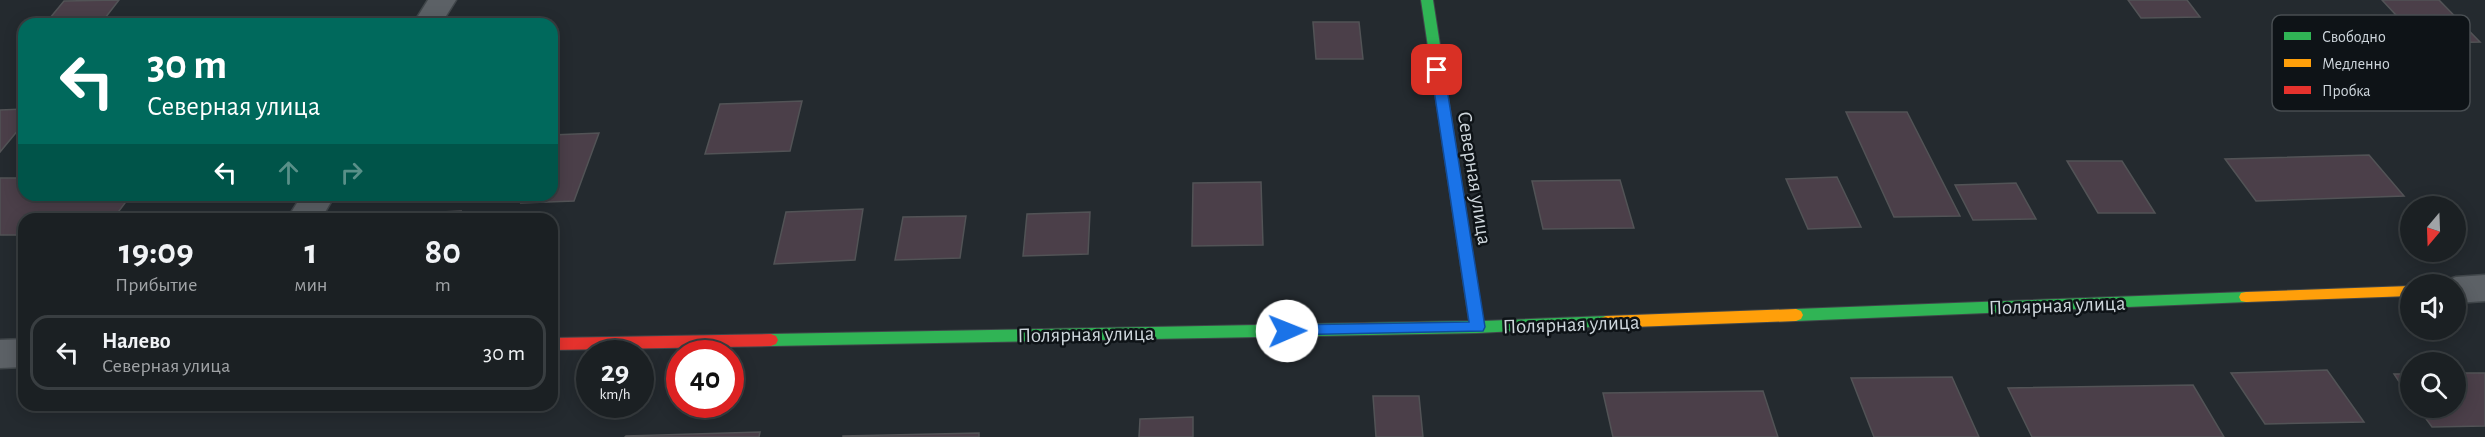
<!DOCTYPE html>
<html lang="ru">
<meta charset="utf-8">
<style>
:root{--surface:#1b2023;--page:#282d30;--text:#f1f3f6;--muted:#a0a3a6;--line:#393e41}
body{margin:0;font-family:"Alegreya Sans",sans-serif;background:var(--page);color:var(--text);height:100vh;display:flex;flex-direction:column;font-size:22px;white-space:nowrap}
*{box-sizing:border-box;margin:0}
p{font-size:20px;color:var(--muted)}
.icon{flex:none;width:33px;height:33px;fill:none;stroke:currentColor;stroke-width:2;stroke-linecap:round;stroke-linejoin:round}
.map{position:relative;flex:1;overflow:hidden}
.panel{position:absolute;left:18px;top:213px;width:540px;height:198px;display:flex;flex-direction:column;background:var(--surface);border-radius:18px;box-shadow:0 3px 15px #0003,0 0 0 2px var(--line)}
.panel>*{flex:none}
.top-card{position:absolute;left:18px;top:18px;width:540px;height:183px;border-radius:18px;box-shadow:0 3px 15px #0003,0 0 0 2px var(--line);background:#00695c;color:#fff;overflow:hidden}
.needle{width:39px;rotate:199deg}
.tools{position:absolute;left:2400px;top:196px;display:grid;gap:12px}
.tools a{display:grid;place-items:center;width:66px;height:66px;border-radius:50%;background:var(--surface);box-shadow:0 3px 15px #0003,0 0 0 2px var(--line);font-size:30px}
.speed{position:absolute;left:576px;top:340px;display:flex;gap:12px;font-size:30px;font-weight:700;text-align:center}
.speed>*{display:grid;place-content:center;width:78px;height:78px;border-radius:50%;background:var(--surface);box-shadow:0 3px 15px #0003,0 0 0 2px var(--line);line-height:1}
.speed small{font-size:15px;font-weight:400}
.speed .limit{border:9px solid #d22;background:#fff;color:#111}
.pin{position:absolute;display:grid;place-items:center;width:51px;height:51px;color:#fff;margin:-26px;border-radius:12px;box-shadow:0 3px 9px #0006}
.me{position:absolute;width:66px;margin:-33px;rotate:89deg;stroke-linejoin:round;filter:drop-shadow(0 0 4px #0008)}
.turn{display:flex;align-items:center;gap:21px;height:126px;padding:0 30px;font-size:27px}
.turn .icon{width:78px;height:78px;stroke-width:2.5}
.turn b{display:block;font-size:42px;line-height:51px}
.lanes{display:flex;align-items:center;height:57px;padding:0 30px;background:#0003;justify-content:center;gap:30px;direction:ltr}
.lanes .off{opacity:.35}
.eta{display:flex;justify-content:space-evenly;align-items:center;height:102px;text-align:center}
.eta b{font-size:36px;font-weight:700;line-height:42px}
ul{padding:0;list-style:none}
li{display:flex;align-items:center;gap:18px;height:75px;margin:0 12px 9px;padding:0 18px;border:3px solid var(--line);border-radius:18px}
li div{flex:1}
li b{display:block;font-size:22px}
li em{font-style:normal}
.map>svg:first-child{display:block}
.building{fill:#4b3f49;stroke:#525356;stroke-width:1.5}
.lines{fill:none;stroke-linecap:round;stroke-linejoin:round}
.street-casing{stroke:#40464a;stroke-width:3}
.fast-casing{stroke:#40464a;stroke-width:2}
.slow-casing{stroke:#40464a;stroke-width:2}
.jam-casing{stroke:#40464a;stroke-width:2}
.street{fill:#5c6166;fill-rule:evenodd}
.fast{fill:#30b455;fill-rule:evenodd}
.slow{fill:#ff9f0a;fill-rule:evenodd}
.jam{fill:#e5322d;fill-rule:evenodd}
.route{fill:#1a73e8;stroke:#114b97;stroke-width:1.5}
.labels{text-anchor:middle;stroke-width:5;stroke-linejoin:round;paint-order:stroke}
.street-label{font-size:21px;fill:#ced6dc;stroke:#0e1317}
.key{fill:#0e1317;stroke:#484e52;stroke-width:1.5}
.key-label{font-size:16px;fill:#ced6dc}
</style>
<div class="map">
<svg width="2485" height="437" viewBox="0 0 2485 437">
<rect width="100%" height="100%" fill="#242a2f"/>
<g class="building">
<polygon points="119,0 102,22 45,24 64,1"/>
<polygon points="2128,0 2187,0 2200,17 2141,18"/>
<polygon points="2382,0 2439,0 2480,42 2422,43"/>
<polygon points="340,20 394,20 391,24 337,24"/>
<polygon points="1313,22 1359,22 1363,59 1316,59"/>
<polygon points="802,101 790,151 705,154 720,104"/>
<polygon points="24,109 24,123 0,152 0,110"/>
<polygon points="1846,112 1907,112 1960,216 1894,217"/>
<polygon points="599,133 574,201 521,203 525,195 552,195 552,135"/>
<polygon points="2369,155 2404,196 2256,201 2225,159"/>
<polygon points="2067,161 2122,161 2155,213 2098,213"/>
<polygon points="1837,177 1861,227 1808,229 1786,179"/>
<polygon points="0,178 24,178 24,195 131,195 113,219 24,219 24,235 0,235"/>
<polygon points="1620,180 1634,228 1543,229 1532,181"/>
<polygon points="1261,182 1263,245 1192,246 1193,183"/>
<polygon points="2016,183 2036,219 1973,220 1955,185"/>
<polygon points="863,209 855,260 774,264 786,212"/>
<polygon points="461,211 458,219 395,219 397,214"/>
<polygon points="1090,212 1088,254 1023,256 1027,214"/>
<polygon points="966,216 960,258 895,260 903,217"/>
<polygon points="2327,370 2364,422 2265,424 2231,373"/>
<polygon points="2456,373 2485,373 2485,426 2432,427 2418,408 2456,408"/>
<polygon points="2394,374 2410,374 2410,398"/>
<polygon points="1952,377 1979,437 1874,437 1851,378"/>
<polygon points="2193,385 2224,437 2032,437 2008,388"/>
<polygon points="1763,391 1778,437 1613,437 1603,393"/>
<polygon points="1373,396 1419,396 1423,437 1376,437"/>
<polygon points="1193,417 1193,437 1139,437 1140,419"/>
<polygon points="760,432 759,437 625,437 626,436"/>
<polygon points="979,433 979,437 843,437 843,436"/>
</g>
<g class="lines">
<defs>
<g id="street">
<polygon points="428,0 456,0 441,24 413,24"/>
<polygon points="302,195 335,195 321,219 287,219"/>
<polygon points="2485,275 2485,301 2456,303 2456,285 2441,285 2444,281 2456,277"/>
<polygon points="24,339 24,367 0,368 0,340"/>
</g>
<g id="fast">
<polygon points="1421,0 1433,0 1483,321 1606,316 1611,318 1613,322 1611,326 1477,333 771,346 766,344 764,340 766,336 771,334 1469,321"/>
<polygon points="2246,292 2251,293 2253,297 2251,301 2246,302 1796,321 1791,319 1789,315 1791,311 1796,309"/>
</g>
<g id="slow">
<polygon points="2410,286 2410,296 2246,302 2241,301 2239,297 2241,293 2246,292"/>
<polygon points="1796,309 1801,311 1803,315 1801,319 1796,321 1606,328 1601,326 1599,322 1601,318 1606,316"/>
</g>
<polygon id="jam" points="771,334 776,336 778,340 776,344 771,346 552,350 552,338"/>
</defs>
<use href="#street" class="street-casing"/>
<use href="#fast" class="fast-casing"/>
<use href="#slow" class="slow-casing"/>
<use href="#jam" class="jam-casing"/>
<use href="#street" class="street"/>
<use href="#fast" class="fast"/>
<use href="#slow" class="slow"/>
<use href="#jam" class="jam"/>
</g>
<polygon class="route" points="1437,66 1444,70 1485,327 1483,331 1282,335 1280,331 1282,327 1287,325 1469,322 1431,70"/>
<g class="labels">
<g class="street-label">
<text transform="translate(1475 178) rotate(81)" y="7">Северная улица</text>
<text transform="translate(2057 305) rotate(-2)" y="7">Полярная улица</text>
<text transform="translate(1571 324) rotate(-2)" y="7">Полярная улица</text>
<text transform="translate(1086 334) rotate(-1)" y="7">Полярная улица</text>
</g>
</g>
<rect x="2272" y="15" width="198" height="96" rx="9" class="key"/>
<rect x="2284" y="32" width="27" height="8" fill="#30b455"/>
<rect x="2284" y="59" width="27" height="8" fill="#ff9f0a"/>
<rect x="2284" y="86" width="27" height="8" fill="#e5322d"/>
<g class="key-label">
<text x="2322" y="42">Свободно</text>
<text x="2322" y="69">Медленно</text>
<text x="2322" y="96">Пробка</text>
</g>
</svg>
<div class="tools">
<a><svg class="needle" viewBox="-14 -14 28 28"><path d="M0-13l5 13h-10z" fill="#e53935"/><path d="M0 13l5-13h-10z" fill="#a0a3a6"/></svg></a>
<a><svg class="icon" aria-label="sound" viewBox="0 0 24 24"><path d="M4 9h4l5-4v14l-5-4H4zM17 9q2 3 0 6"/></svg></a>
<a><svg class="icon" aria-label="search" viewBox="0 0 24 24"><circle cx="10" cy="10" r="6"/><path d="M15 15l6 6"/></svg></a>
</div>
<div class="speed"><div>29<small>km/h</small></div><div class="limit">40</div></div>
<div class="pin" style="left:1437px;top:70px;background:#d93025"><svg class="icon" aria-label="arrive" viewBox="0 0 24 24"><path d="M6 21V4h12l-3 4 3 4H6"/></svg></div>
<svg class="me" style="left:1287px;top:331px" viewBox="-20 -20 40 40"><circle r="19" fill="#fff"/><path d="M0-13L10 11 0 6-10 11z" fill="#1a73e8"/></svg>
<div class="top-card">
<div class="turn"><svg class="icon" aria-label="left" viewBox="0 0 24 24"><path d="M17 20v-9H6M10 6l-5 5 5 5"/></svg><div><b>30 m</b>Северная улица</div></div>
<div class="lanes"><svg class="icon" aria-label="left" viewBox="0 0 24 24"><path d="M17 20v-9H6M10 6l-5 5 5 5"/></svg><svg class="icon off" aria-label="ahead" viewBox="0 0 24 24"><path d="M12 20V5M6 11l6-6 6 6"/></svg><svg class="icon off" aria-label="right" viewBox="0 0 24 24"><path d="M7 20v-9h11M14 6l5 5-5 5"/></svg></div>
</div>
<section class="panel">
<div class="eta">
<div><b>19:09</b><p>Прибытие</p></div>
<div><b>1</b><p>мин</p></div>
<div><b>80</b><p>m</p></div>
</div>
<ul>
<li><svg class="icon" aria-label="left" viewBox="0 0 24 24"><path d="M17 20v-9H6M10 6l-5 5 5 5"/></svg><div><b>Налево</b><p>Северная улица</p></div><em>30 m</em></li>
</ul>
</section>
</div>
